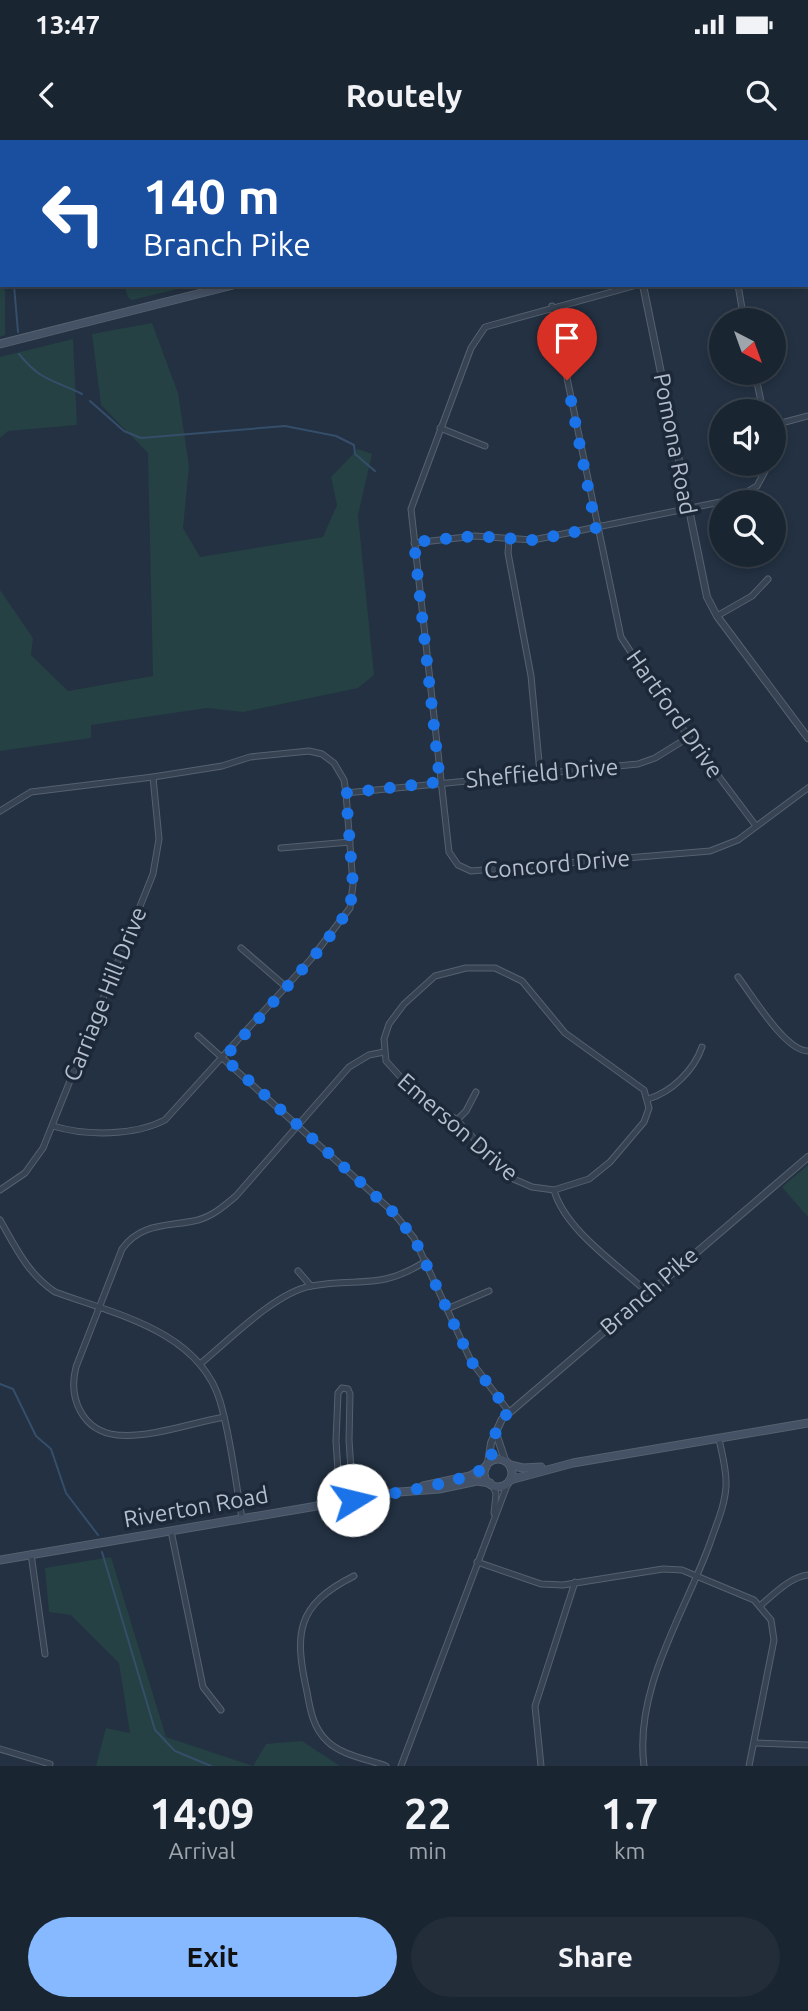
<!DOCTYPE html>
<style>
:root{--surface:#1a2532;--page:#232d3a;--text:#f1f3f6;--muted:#9fa5ac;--line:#38424d;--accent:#86b9ff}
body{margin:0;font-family:Ubuntu,sans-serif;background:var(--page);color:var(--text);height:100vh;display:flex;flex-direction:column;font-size:26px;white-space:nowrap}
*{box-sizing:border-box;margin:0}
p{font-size:23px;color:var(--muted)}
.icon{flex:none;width:38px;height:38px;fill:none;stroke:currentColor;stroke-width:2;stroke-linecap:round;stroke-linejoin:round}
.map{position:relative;height:1626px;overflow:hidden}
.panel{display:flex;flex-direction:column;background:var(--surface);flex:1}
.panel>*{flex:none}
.hud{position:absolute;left:0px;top:0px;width:808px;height:147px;box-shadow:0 4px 10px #0003,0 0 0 2px var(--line);background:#1a4fa0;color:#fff;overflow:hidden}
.needle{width:46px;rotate:139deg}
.buttons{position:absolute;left:709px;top:168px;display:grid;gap:14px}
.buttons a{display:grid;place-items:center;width:77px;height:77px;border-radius:50%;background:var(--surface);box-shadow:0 4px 10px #0003,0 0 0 2px var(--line);font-size:35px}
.pin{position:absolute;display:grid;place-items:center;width:60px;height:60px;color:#fff;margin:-72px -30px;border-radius:50% 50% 50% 0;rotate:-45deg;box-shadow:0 0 7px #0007}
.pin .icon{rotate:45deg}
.me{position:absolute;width:77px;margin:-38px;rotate:81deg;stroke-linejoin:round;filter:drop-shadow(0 0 5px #0008)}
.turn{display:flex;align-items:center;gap:24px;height:147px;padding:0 28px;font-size:32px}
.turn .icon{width:91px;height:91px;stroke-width:2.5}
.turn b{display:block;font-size:49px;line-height:60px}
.eta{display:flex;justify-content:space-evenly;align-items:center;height:119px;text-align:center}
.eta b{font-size:42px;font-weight:700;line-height:49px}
.action{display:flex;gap:14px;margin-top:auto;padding:14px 28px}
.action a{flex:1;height:80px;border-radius:42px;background:var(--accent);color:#111;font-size:28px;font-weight:700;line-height:80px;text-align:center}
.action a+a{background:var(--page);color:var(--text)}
.status{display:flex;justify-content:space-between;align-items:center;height:49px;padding:0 35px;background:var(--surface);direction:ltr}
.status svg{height:19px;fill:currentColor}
header{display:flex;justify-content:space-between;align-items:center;height:91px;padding:0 28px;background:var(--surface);font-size:32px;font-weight:700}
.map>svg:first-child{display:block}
.green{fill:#254143}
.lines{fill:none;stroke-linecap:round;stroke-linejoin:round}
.stream{stroke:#354e6a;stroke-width:2}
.minor-casing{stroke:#55616f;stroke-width:7}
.tertiary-casing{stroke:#55616f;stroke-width:8}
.secondary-casing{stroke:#55616f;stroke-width:9}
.minor{stroke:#374352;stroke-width:5}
.tertiary{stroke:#374352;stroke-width:6}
.secondary{stroke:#455265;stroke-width:7}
.route{stroke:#1a73e8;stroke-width:12;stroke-dasharray:0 21.6}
.labels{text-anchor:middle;stroke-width:7;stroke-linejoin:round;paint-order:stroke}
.street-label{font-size:23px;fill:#b4becc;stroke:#1c2837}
</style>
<div class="status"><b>13:47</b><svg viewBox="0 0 49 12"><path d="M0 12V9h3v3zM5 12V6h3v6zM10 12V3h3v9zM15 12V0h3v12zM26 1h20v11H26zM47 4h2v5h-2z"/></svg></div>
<header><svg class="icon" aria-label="back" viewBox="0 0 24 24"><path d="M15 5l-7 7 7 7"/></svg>Routely<svg class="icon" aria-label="search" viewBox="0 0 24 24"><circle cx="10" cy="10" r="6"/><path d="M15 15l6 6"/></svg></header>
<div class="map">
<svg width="808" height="1626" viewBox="0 0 808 1626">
<rect width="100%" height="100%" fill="#233142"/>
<g class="green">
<polygon points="0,0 3,0 2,145 5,145 5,195 0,197"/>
<polygon points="124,145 194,145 132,160 128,157"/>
<polygon points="152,183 178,253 189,326 183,388 200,417 323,397 337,365 331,337 358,309 372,314 358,375 374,535 358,548 243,572 207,568 91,585 91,598 0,611 0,450 33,498 31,515 68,551 153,536 148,313 101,265 92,194"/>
<polygon points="73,199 77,285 8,291 0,298 0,217"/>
<polygon points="808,1025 808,1077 782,1047"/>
<polygon points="111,1417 166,1597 253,1626 266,1604 302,1601 340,1626 96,1626 106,1588 130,1593 119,1523 71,1475 49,1472 45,1428"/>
</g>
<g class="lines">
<g class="stream">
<polyline points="16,2 16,0"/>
<polyline points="14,145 18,192"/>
<path d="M 19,214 C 42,242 52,239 82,254"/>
<polyline points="90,261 124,291 141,298 285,286 336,296 354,305 355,314 375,331"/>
<polyline points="0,1244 13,1249 36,1296 51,1309 66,1353 98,1395"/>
<polyline points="102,1412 155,1590 175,1611 211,1626"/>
</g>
<defs>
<g id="minor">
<polyline points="234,0 234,2"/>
<polyline points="553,2 554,0"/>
<polyline points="807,100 808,99"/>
<polyline points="637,145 485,187 471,208 411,369 449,712 458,725 471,731 710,711 738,700 808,648"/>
<polyline points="738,145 744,180"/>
<polyline points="552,166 621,497 665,565 756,686"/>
<polyline points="755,233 763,271"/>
<polyline points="774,285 808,276"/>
<polyline points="440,288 485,306"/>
<polyline points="509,399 508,413 531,536 540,633"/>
<polyline points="414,403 475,396 533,400 735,359 757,346 769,324"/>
<polyline points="717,476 752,456 768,439"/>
<polyline points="346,653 638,624 655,618 689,597"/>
<path d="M 0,671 L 31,652 L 153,637 L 222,626 L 250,617 L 309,611 L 322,614 L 334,623 L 344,640 L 346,653 L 353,745 L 350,768 L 311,819 L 165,980 C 134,996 86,996 53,986"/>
<polyline points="281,708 350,702"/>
<polyline points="241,808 285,846"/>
<polygon points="466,828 495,828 522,841 565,893 644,950 649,968 644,982 610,1022 589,1039 554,1050 532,1047 509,1037 457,980 406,943 386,921 384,899 389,884 404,864 435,836"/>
<path d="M 738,837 C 752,855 785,911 808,911"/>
<polyline points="198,896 392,1071 414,1098 471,1221 509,1272"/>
<path d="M 648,959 C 672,952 694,930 702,907"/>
<polyline points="457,980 466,971 476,952"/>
<polyline points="0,1050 25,1033 43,1008 153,734 159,699 153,637"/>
<path d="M 554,1050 C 565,1090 617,1124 647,1152"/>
<path d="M 0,1080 C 16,1108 28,1134 55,1152 C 115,1174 199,1191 220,1261 C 231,1298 235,1339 242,1378"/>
<polyline points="298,1131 311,1146"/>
<polyline points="447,1169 489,1151"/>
<path d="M 200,1224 C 228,1201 276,1152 311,1146 C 360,1137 379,1151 426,1121"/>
<path d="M 224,1277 C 191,1283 151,1298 117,1295 C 82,1291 68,1258 76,1227 L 122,1109 C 141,1082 169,1087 198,1080 C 213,1076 224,1066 236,1056 L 349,927 L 369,915 L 384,912"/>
<polyline points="493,1345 496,1354 494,1373"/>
<polyline points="340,1362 336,1301 338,1253 342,1248 348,1249 350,1254 349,1300 353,1360"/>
<polyline points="171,1391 203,1547 221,1570"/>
<polyline points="31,1414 45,1514"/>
<polyline points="477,1422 541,1444 563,1445 663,1429 682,1430 754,1460 771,1480 774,1500 749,1626"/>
<path d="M 354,1436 C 296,1465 294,1493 307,1552 C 310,1569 313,1588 327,1601 C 341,1615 367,1619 386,1626"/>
<path d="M 761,1465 C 774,1454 790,1437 808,1435"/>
<polyline points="754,1603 808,1605"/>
<polyline points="0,1609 50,1624"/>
<polyline points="401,1626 508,1343"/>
<polyline points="541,1626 535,1566 575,1442"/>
<path d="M 644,1626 C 634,1548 684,1475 710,1403 C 716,1385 725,1366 726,1346 C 727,1331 722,1314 719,1299"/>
</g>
<g id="tertiary">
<polyline points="643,145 707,457 717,476 808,598"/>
<polyline points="496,1293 505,1320"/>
<polyline points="488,1323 491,1303 502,1279 808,1017"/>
</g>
<g id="secondary">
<polyline points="798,2 804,0"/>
<polyline points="0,204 233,145"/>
<circle cx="498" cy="1333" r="14"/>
<polyline points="510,1325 523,1328 541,1327"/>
<polyline points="510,1340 573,1323 808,1283"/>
<polyline points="423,1346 470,1336 486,1327"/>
<polyline points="0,1420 399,1352 439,1349 477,1341 490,1343"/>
</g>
</defs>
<use href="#minor" class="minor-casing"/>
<use href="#tertiary" class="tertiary-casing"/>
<use href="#secondary" class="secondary-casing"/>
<use href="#minor" class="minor"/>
<use href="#tertiary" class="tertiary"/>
<use href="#secondary" class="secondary"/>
</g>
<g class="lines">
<path class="route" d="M 353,1360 C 378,1356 474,1342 487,1325 C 498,1308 488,1291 509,1272 L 471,1221 L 414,1098 L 392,1071 L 224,918 L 322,807 L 350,768 L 353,745 L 346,653 L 440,642 L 414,402 L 475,396 L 533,400 L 596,388 L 567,240"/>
</g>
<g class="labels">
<g class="street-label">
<text transform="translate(675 304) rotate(79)" y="8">Pomona Road</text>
<text transform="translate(675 574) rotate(55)" y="8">Hartford Drive</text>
<text transform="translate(542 633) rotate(-5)" y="8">Sheffield Drive</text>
<text transform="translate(557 724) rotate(-5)" y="8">Concord Drive</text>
<text transform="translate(105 854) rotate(-68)" y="8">Carriage Hill Drive</text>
<text transform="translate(458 987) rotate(41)" y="8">Emerson Drive</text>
<text transform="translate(649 1151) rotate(-41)" y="8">Branch Pike</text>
<text transform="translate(196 1367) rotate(-10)" y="8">Riverton Road</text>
</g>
</g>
</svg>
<div class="buttons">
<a><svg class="needle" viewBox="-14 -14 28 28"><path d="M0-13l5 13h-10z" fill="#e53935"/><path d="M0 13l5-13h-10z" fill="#9fa5ac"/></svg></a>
<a><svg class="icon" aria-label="sound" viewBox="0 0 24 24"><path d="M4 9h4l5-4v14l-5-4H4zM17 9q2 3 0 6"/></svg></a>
<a><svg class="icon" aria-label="search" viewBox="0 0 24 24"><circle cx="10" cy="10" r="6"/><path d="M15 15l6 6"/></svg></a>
</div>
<div class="pin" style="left:567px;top:240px;background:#d93025"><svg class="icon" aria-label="arrive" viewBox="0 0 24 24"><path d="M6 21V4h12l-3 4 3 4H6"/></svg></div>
<svg class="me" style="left:353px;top:1360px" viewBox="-20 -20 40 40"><circle r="19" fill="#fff"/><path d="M0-13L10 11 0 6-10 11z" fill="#1a73e8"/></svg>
<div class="hud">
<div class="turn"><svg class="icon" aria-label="left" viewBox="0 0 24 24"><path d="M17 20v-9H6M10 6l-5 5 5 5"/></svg><div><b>140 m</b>Branch Pike</div></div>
</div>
</div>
<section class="panel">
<div class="eta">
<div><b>14:09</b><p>Arrival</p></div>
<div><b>22</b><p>min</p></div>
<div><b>1.7</b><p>km</p></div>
</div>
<div class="action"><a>Exit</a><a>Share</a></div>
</section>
